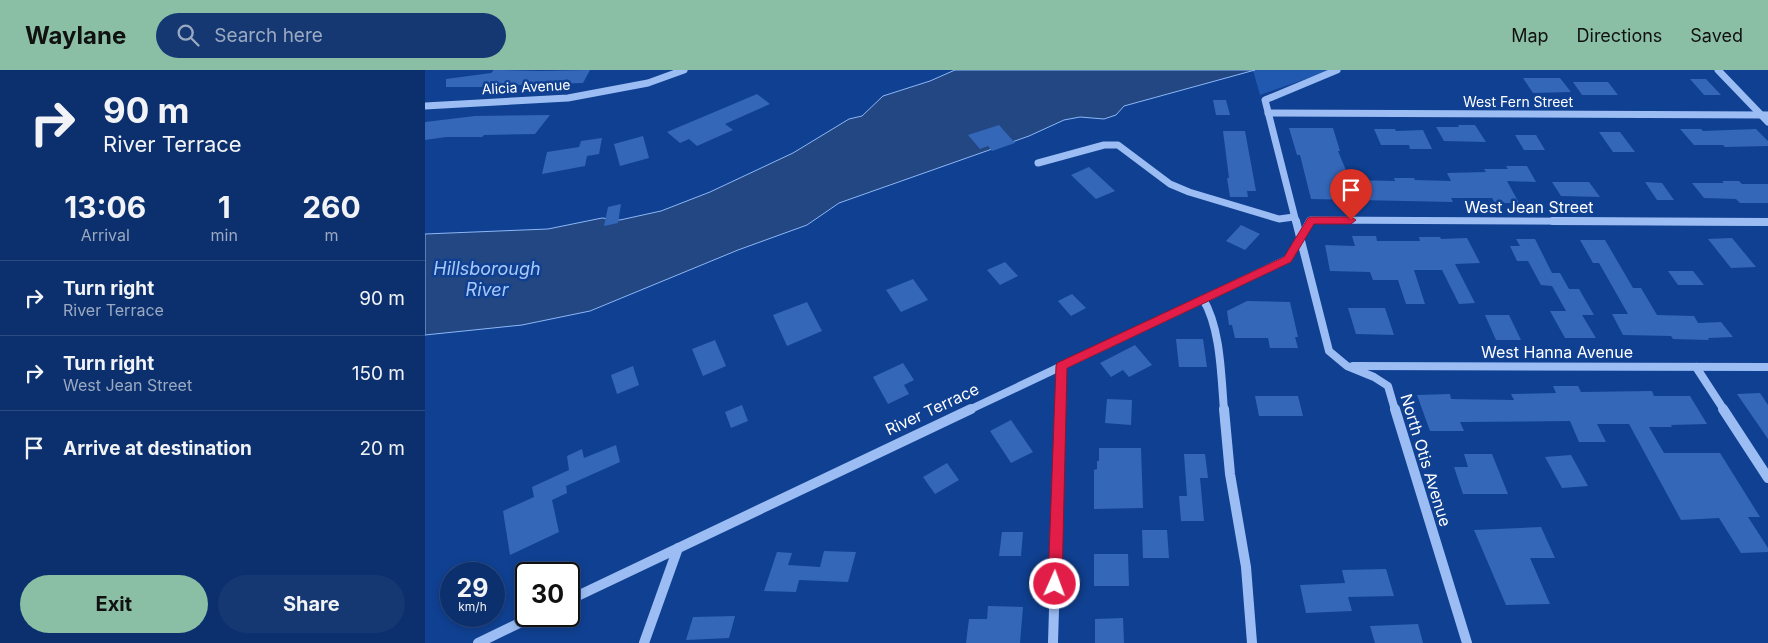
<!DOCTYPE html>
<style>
:root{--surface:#0c306d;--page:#153872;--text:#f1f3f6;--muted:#9aa9c2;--line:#2c4b80;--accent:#8abfa5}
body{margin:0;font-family:Inter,sans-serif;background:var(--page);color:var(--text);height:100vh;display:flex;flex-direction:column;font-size:19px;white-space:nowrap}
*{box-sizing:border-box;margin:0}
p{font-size:16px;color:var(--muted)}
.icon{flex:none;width:28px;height:28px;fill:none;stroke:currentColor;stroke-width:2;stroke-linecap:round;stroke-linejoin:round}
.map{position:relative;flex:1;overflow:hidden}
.drawer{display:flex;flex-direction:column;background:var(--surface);width:425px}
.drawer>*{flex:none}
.banner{background:#0c306d;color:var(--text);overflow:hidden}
.speed{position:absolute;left:15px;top:492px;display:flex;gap:10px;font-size:25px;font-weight:700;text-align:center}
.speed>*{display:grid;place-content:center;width:65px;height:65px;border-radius:50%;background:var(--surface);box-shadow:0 2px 8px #0003,0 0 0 1px var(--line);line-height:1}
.speed small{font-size:12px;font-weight:400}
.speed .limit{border:2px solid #111;border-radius:8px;background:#fff;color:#111}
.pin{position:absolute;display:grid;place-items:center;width:42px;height:42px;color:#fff;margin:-51px -21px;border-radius:50% 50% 50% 0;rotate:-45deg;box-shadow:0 0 5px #0007}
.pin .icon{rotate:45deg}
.me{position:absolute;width:55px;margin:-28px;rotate:2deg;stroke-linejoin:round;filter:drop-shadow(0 0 4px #0008)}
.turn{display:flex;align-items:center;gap:18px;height:105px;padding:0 20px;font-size:22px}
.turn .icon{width:65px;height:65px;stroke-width:2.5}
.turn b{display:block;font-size:35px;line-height:42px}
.eta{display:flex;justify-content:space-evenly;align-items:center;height:85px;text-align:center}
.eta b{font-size:30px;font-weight:700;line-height:35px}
.action{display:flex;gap:10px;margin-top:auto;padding:10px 20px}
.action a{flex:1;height:58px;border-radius:30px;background:var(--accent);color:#111;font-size:20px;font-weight:700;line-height:58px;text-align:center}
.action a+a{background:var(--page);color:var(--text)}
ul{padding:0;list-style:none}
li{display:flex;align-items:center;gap:15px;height:75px;padding:0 20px;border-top:1px solid var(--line)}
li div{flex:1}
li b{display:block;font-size:19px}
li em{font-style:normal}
header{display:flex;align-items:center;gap:30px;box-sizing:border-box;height:70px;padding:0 25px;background:var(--accent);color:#111}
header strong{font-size:24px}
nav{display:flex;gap:28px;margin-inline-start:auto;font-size:18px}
.search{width:350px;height:45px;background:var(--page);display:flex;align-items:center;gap:12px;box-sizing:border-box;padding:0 18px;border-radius:28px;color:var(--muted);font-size:19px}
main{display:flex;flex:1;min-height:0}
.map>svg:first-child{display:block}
.green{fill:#2259b0}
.water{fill:#224783;stroke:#8cb7f7}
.building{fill:#3467b8}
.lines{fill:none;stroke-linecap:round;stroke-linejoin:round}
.minor-far2{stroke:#9bbdf3;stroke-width:7}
.minor-far1{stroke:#9bbdf3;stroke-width:8}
.minor{stroke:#9bbdf3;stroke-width:10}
.route{fill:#e11d48;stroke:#92132f}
.labels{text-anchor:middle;stroke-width:5;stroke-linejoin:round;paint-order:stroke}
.far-street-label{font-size:14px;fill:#fff;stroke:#104091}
.street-label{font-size:16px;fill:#fff;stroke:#104091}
.water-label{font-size:18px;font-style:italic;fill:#a7c8fa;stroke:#104091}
</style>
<header>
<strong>Waylane</strong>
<div class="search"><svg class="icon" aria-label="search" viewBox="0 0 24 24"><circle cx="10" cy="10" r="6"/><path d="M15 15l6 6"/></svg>Search here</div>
<nav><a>Map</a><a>Directions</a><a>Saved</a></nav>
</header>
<main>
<section class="drawer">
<div class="banner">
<div class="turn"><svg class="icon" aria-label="right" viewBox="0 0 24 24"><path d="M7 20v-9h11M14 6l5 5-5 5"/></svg><div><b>90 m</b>River Terrace</div></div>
</div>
<div class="eta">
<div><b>13:06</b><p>Arrival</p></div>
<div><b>1</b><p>min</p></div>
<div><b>260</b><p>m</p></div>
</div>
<ul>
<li><svg class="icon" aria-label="right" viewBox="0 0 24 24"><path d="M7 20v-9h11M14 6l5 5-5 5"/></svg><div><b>Turn right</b><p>River Terrace</p></div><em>90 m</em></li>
<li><svg class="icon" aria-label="right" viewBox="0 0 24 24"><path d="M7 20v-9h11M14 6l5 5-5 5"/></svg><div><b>Turn right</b><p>West Jean Street</p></div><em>150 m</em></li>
<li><svg class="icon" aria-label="arrive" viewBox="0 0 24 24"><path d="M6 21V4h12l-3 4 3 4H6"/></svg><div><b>Arrive at destination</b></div><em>20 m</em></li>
</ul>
<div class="action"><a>Exit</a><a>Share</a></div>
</section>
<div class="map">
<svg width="1343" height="573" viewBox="0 0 1343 573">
<rect width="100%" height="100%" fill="#104091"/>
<polygon class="green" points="828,0 906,0 835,25"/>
<polygon class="water" points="530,0 830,0 699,36 691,45 679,49 655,47 639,50 604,66 414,133 382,155 313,180 165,241 97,255 0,265 0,164 123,159 177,148 195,150 236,141 285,122 368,83 424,49 437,46 458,26 505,11"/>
<g class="building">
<polygon points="69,0 117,1 165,0 158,13 91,15 88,17 21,17 21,9 66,3"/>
<polygon points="1098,8 1135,8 1146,22 1108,23"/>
<polygon points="1265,9 1281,9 1296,25 1279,25"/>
<polygon points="1148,12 1183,12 1193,25 1157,25"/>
<polygon points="332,24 345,34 300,54 308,60 272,76 264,69 255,73 242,62"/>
<polygon points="788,30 801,30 805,45 791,45"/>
<polygon points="125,45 110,64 59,65 57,67 21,67 0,70 0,52 50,46"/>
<polygon points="574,55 590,73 567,81 563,76 555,79 543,65"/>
<polygon points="1033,55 1050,55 1061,72 1019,71 1011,57 1034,57"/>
<polygon points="864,58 908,58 915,81 913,81 925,110 970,111 969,108 989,108 990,110 1026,111 1022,103 1061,102 1059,99 1083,99 1081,96 1102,96 1111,112 1082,111 1094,133 1070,133 1067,128 1026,128 1028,132 886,129 875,85 872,85"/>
<polygon points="949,59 970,59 971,61 998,60 1007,79 985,79 984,75 956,75"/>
<polygon points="1255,59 1276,59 1278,61 1331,59 1343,71 1343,76 1300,77 1298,75 1269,75"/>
<polygon points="798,61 820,61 831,121 822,121 823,127 805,127 802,108 804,108"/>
<polygon points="1174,62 1195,62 1210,82 1188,82"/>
<polygon points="1090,65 1111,65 1120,80 1099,80"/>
<polygon points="218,66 224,88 195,96 189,74"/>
<polygon points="177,68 174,84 162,86 160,96 117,104 122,82 154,77 156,71"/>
<polygon points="664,97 690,121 671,129 646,105"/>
<polygon points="1297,111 1314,111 1317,114 1343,114 1343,133 1315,133 1311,129 1279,128 1267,113 1299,113"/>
<polygon points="1127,112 1164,112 1175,127 1136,126"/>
<polygon points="1220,112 1237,113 1249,130 1232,130"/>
<polygon points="196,134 193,153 179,156 183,137"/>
<polygon points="816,155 835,164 820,180 801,171"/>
<polygon points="927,166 951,166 952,171 995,171 994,167 1015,167 1016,169 1042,168 1055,193 1030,194 1050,233 1034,234 1017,200 989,200 1000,234 981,234 973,210 948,210 945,202 905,201 900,175 930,176"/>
<polygon points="1307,168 1331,197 1306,198 1283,169"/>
<polygon points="1091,169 1110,169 1127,203 1135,203 1144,219 1154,219 1169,245 1157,245 1171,268 1140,268 1125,241 1141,241 1127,216 1116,215 1103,191 1092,191 1085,176 1095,176"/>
<polygon points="1155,170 1180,170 1208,218 1216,218 1232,245 1269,246 1273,253 1296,252 1308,267 1283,268 1284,270 1248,269 1246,266 1198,265 1187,244 1203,244 1174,193 1168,193"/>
<polygon points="580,192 593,206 575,215 562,200"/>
<polygon points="1243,201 1268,201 1279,215 1253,215"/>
<polygon points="488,209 503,230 476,242 461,220"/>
<polygon points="647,224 661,238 646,246 633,231"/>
<polygon points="822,231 865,232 873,267 870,267 873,278 845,278 843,268 810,268 807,255 804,255 802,241"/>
<polygon points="382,232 397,261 362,276 348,245"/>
<polygon points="923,238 960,238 969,265 931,264"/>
<polygon points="1060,245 1084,245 1096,270 1071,270"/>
<polygon points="751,269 778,269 782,297 754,297"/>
<polygon points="290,270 301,296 278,306 267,279"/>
<polygon points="710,275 727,295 704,307 698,300 686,307 675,293"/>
<polygon points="478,293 489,310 479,315 484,324 463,334 448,307"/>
<polygon points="208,296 214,315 192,324 186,305"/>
<polygon points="1128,316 1153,316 1156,322 1227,321 1229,326 1265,326 1282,354 1246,355 1247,357 1224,357 1239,383 1295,383 1335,447 1323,447 1343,478 1343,482 1316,483 1294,448 1256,450 1204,354 1172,354 1181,372 1154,372 1145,351 1035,352 1039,361 1005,361 992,325 1025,324 1026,329 1089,330 1086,324 1131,323"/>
<polygon points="1335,323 1343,335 1343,369 1312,324"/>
<polygon points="830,326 873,326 878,346 834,346"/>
<polygon points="682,329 707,330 706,355 680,353"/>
<polygon points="317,335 323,351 306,358 300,342"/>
<polygon points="586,350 608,382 586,393 565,361"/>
<polygon points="191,375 195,392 141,416 142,423 127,430 134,462 85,485 78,441 109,427 107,417 144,400 142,386 157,379 159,388"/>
<polygon points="674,378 716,378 718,438 669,439 669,400 672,399 672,391 674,391"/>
<polygon points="759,384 780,384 783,408 775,408 779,451 756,451 754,426 762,426"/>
<polygon points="1039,384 1067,384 1083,424 1038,424 1029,397 1043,397"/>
<polygon points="1146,385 1163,416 1137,418 1120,387"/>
<polygon points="522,393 534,410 510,424 498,407"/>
<polygon points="1116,457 1130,488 1105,488 1125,534 1081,535 1049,460"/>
<polygon points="717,460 742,460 744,488 718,488"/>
<polygon points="577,462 598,462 596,486 574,486"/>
<polygon points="399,481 431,482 423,512 374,510 371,522 339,521 352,482 367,483 363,495 395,497"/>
<polygon points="669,484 703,484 704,516 669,516"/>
<polygon points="961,499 969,526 923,527 927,541 881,543 875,515 920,513 917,500"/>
<polygon points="563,536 598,537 595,573 541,573 544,549 562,549"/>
<polygon points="310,546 304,568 261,570 268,547"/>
<polygon points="698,548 699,573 670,573 670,549"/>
<polygon points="993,554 998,573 950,573 945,556"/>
</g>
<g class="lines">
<g class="minor-far2">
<polyline points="1293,0 1343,52"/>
<polyline points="0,36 143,28 223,13 259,0"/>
<polyline points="843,43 1343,45"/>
<polyline points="613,93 679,75 693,75 745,114 764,122 854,149 869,147"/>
<polyline points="871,152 840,30 912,0"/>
<polyline points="885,152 886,150 1343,152"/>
</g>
<g class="minor-far1">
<polyline points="871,151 904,281 922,296 949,307 963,316 970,340"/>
<polyline points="1128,151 1343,152"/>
<path d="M 778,229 C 796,259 796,306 799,340"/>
<polyline points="928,296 1343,297"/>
<polyline points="1271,297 1299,340"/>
<polyline points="544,340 863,189 885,151"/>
<polyline points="635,340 636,296"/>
</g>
<g class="minor">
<polyline points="799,339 805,404 821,497 827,573"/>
<polyline points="970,339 1042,573"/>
<polyline points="1298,339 1343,408"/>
<polyline points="144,530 546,339"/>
<polyline points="53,573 109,546"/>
<polyline points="219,573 253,478"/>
<polyline points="628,573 635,339"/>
</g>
</g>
<polygon class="route" points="886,147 926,147 931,150 926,154 889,154 866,192 642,298 637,514 635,518 630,521 625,518 623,514 631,296 632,293 859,187 883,148"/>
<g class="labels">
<g class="far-street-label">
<text transform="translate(101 17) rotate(-3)" y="5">Alicia Avenue</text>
<text x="1093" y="37">West Fern Street</text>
</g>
<g class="street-label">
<text x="1104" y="143">West Jean Street</text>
<text x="1132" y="288">West Hanna Avenue</text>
<text transform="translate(507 339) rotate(-25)" y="6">River Terrace</text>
<text transform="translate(1001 390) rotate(73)" y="6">North Otis Avenue</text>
</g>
<g class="water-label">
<text x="62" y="205">Hillsborough<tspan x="62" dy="21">River</tspan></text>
</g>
</g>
</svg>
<div class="speed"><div>29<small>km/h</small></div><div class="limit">30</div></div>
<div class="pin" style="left:926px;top:150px;background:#d93025"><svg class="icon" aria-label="arrive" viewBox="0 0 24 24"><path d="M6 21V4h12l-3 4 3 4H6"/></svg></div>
<svg class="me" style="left:630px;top:514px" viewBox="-20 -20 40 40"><circle r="17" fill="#e11d48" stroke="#fff" stroke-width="3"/><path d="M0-11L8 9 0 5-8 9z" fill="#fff"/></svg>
</div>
</main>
